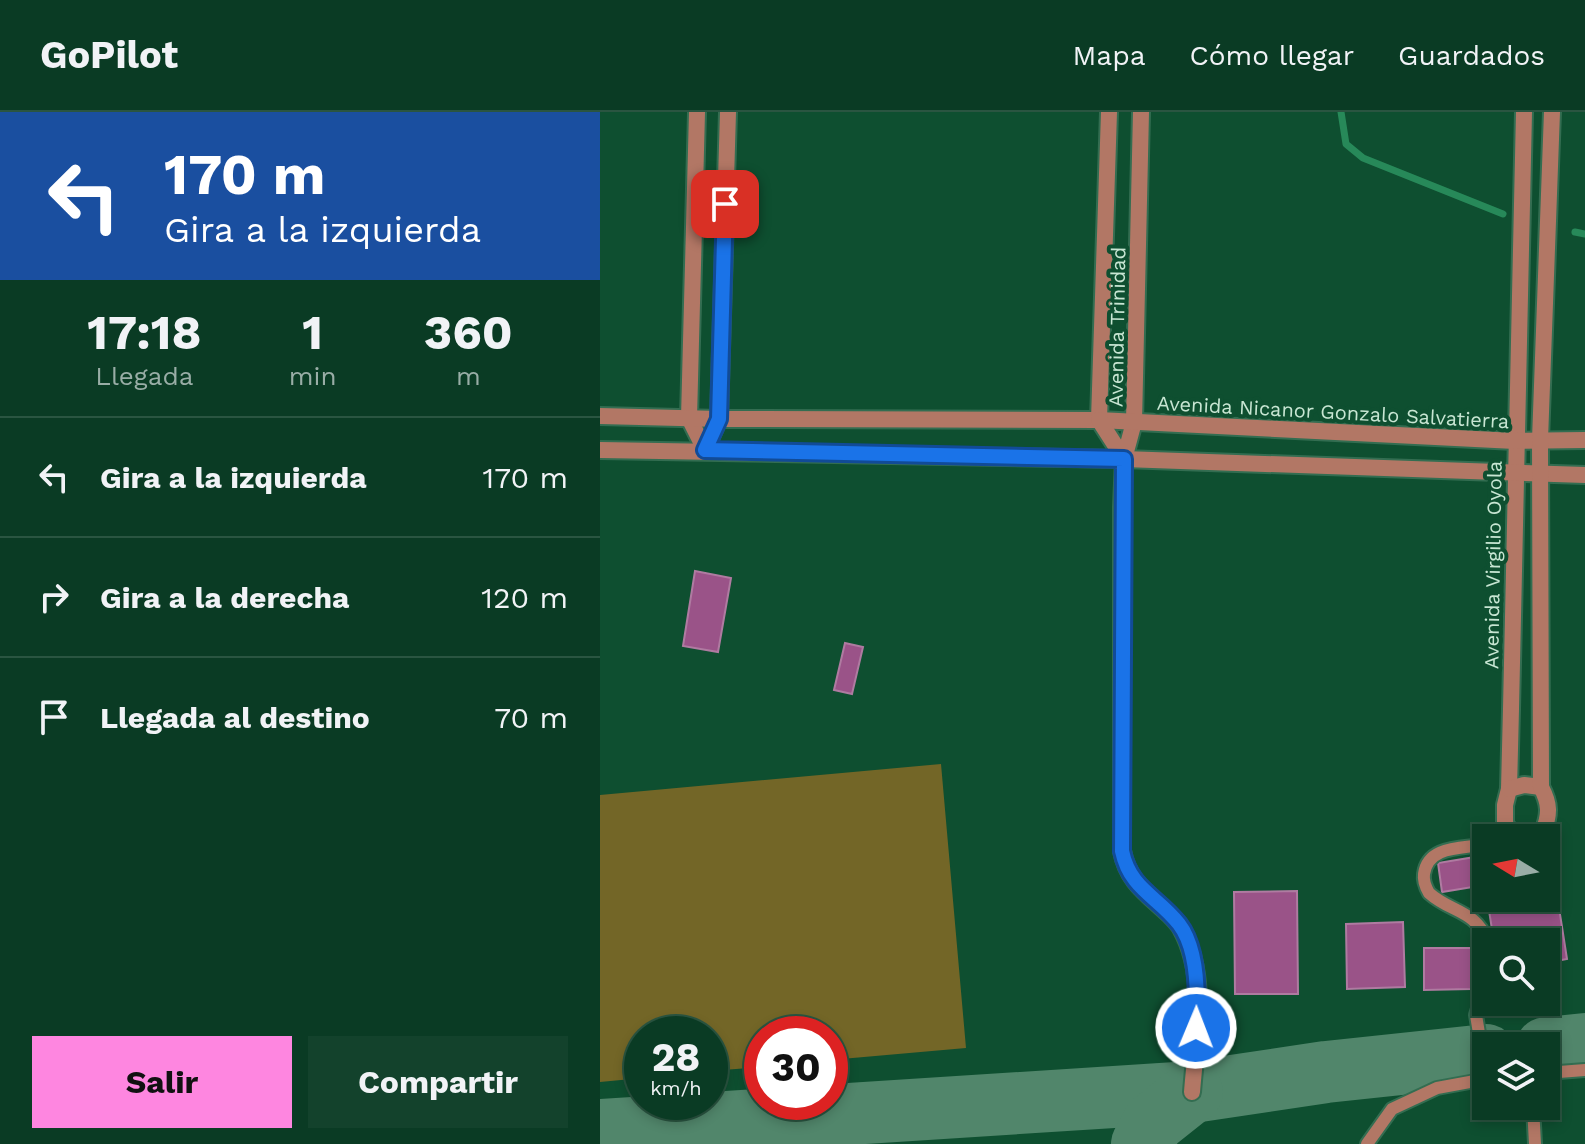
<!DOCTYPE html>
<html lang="es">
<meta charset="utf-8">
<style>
:root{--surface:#0a3b24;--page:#13422c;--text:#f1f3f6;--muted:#99ada6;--line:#2a5541;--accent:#fe86e0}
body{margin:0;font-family:"Work Sans",sans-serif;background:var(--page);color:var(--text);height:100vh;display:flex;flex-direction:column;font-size:30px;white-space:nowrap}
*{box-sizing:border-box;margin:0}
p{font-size:26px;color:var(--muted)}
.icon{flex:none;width:44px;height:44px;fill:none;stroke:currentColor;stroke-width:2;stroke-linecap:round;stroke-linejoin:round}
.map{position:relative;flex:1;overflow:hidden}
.drawer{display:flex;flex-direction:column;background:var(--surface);width:600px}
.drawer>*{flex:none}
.top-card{background:#1a4fa0;color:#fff;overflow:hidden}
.needle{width:52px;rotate:280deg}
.buttons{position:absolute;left:872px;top:712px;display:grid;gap:16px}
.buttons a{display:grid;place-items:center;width:88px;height:88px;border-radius:0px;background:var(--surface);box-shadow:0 4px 12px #0003,0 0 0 2px var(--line);font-size:40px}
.speed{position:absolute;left:24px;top:904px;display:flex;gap:16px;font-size:40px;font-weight:700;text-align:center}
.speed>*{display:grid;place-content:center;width:104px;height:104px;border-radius:50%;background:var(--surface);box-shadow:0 4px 12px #0003,0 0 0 2px var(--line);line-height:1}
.speed small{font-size:20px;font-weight:400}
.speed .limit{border:12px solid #d22;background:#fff;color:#111}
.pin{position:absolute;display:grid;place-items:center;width:68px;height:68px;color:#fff;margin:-34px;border-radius:16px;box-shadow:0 4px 12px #0006}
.me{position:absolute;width:88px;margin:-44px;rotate:1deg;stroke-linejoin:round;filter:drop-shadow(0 0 6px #0008)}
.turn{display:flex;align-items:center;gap:28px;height:168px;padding:0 32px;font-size:36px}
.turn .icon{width:104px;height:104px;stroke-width:2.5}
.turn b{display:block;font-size:56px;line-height:68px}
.eta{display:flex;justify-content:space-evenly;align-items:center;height:136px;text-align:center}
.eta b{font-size:48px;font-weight:700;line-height:56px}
.action{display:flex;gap:16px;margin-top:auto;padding:16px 32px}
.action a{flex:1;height:92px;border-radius:0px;background:var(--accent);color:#111;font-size:32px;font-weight:700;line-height:92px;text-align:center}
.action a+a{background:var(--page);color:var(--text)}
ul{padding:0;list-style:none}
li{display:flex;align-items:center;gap:24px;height:120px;padding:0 32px;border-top:2px solid var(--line)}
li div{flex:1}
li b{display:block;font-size:30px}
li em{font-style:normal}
header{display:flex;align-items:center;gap:48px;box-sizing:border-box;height:112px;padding:0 40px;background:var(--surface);border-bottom:2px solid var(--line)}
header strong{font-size:38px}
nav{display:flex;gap:44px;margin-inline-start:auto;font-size:28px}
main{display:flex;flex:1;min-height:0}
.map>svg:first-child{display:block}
.green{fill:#736627}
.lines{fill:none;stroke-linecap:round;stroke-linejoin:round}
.stream{stroke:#278959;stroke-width:7}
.taxiway{stroke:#51866b;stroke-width:62}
.building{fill:#9a5388;stroke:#af7ba1;stroke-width:2}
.service-casing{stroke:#336d51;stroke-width:16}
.minor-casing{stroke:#336d51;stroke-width:20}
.service{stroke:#b27765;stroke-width:12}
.minor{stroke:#b27765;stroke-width:16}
.route-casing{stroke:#114b97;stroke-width:20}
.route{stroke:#1a73e8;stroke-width:14}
.labels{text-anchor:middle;stroke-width:8;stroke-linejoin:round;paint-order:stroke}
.street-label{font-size:20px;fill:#c8e6d3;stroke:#0e4f30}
</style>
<header>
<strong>GoPilot</strong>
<nav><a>Mapa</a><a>Cómo llegar</a><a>Guardados</a></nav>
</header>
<main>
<section class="drawer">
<div class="top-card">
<div class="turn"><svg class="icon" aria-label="left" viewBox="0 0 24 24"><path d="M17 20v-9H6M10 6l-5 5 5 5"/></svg><div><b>170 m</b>Gira a la izquierda</div></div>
</div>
<div class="eta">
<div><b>17:18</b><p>Llegada</p></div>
<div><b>1</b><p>min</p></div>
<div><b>360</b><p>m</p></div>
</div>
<ul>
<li><svg class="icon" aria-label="left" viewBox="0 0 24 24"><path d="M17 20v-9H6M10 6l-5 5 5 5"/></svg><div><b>Gira a la izquierda</b></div><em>170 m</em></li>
<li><svg class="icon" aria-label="right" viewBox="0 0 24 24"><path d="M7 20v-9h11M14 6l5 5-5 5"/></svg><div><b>Gira a la derecha</b></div><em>120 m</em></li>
<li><svg class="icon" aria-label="arrive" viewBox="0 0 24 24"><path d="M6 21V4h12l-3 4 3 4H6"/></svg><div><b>Llegada al destino</b></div><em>70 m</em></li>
</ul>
<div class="action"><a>Salir</a><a>Compartir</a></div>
</section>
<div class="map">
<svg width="985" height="1032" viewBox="0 0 985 1032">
<rect width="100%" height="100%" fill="#0e4f30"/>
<polygon class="green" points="341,652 366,936 230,948 230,922 162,922 162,955 110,959 110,922 42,922 42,966 0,970 0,683"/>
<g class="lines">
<g class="stream">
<polyline points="741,0 746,32 763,46 903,102"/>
<polyline points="975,120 985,122"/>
</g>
<g class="taxiway">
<polyline points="946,936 985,932"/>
<polyline points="0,1018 592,980 726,960 886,943"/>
<polyline points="542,1032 553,1011 592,980"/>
</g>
</g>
<g class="building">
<polygon points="95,459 131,466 118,540 83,534"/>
<polygon points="245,531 263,535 252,582 234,578"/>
<polygon points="950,738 967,847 946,851 946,830 894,830 887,786 946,786 946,739"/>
<polygon points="881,744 885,773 842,780 838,751"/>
<polygon points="697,779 698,882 635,882 634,780"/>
<polygon points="803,810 805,875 747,877 746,812"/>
<polygon points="824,836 871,836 871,877 824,878"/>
</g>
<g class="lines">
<defs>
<g id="service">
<polyline points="895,726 905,713"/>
<path d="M 886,732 C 865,737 828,732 824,762 C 823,769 825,774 829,781 C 851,801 875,797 888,830"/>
<polyline points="886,871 876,903 886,964"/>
<polyline points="946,961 985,958"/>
<polyline points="933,994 935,1032"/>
<polyline points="767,1032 792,997 837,976 886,967"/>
</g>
<g id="minor">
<polyline points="97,0 89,306 105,338 119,307 128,0"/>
<path d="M 541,0 L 534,310 L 524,347 L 522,395 L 522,739 C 528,770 547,781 569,802 C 573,806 578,811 581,816 C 608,864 596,928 592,980"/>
<polyline points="924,0 911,597 909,677 905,693 905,713 914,722 925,726"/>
<polyline points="0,304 119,307 499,308 915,329 985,328"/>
<polyline points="499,308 509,0"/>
<polyline points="499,308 524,347"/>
<polyline points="0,338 524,347 985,363"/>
<polyline points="909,677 924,673 941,675"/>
<path d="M 929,726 L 943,720 C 950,702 950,692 941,675 L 940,328 L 952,0"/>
</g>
</defs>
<use href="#service" class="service-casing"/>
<use href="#minor" class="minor-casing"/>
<use href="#service" class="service"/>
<use href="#minor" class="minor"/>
</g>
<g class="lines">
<defs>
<path id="route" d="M 125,92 L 119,307 L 105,338 L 524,347 L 522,739 C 530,777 557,784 579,812 C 599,838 598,886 596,916"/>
</defs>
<use href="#route" class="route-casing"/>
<use href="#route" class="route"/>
</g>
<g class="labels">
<g class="street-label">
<text transform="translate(517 215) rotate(-89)" y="7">Avenida Trinidad</text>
<text transform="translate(733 300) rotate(3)" y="7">Avenida Nicanor Gonzalo Salvatierra</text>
<text transform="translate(893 453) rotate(-89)" y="7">Avenida Virgilio Oyola</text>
</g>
</g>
</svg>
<div class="buttons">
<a><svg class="needle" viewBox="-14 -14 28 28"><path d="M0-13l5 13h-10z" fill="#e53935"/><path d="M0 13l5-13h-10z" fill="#99ada6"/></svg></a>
<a><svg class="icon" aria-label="search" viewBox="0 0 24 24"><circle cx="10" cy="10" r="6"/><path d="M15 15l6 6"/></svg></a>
<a><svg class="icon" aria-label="layers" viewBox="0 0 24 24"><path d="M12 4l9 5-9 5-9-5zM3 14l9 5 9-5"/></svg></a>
</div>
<div class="speed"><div>28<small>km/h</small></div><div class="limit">30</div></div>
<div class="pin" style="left:125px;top:92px;background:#d93025"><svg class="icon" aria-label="arrive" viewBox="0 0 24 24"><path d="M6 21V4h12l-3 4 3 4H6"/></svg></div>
<svg class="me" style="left:596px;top:916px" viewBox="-20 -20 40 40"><circle r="17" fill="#1a73e8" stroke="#fff" stroke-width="3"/><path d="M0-11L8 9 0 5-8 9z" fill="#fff"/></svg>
</div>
</main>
